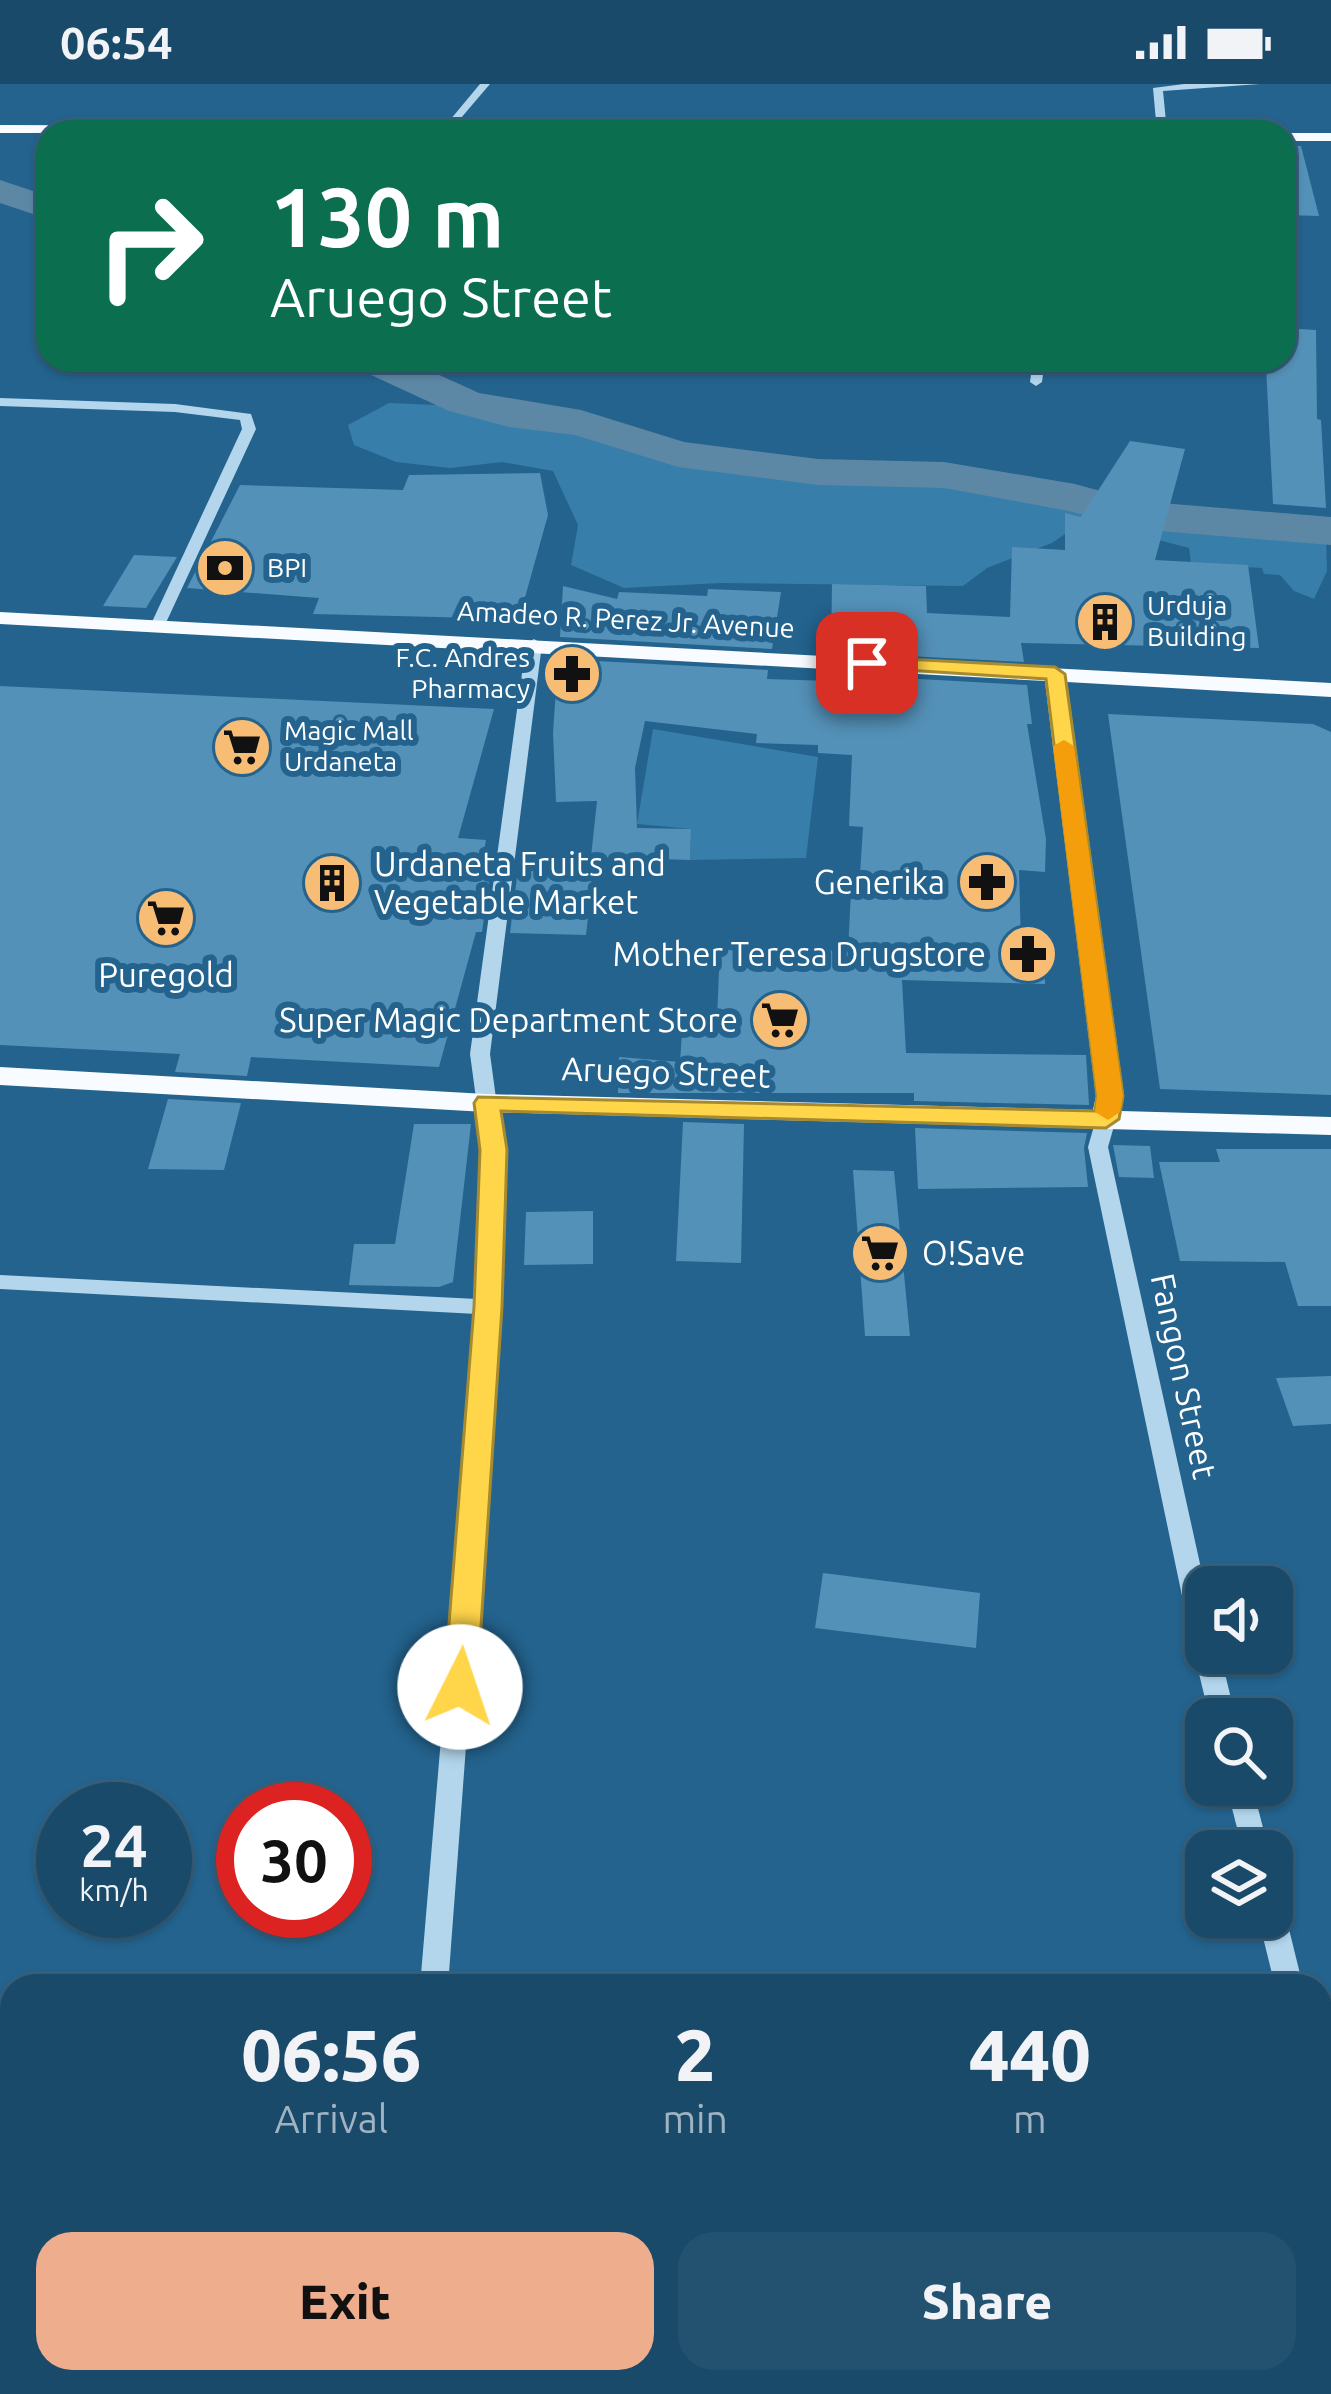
<!DOCTYPE html>
<style>
:root{--surface:#1a4a6a;--page:#235170;--text:#f1f3f6;--muted:#9fb3c1;--line:#38627e;--accent:#eead8d}
body{margin:0;font-family:Ubuntu,sans-serif;background:var(--page);color:var(--text);height:100vh;display:flex;flex-direction:column;font-size:45px;white-space:nowrap}
*{box-sizing:border-box;margin:0}
p{font-size:39px;color:var(--muted)}
.icon{flex:none;width:66px;height:66px;fill:none;stroke:currentColor;stroke-width:2;stroke-linecap:round;stroke-linejoin:round}
.map{position:relative;flex:1;overflow:hidden}
.drawer{position:absolute;left:0px;top:1890px;width:1332px;height:420px;display:flex;flex-direction:column;background:var(--surface);border-radius:36px 36px 0 0;box-shadow:0 3px 9px #0004,0 0 0 3px var(--line)}
.drawer>*{flex:none}
.guide{position:absolute;left:36px;top:36px;width:1260px;height:252px;border-radius:36px;box-shadow:0 3px 9px #0004,0 0 0 3px var(--line);background:#0b6e4f;color:#fff;overflow:hidden}
.tools{position:absolute;left:1185px;top:1482px;display:grid;gap:24px}
.tools a{display:grid;place-items:center;width:108px;height:108px;border-radius:24px;background:var(--surface);box-shadow:0 3px 9px #0004,0 0 0 3px var(--line);font-size:60px}
.speed{position:absolute;left:36px;top:1698px;display:flex;gap:24px;font-size:60px;font-weight:700;text-align:center}
.speed>*{display:grid;place-content:center;width:156px;height:156px;border-radius:50%;background:var(--surface);box-shadow:0 3px 9px #0004,0 0 0 3px var(--line);line-height:1}
.speed small{font-size:30px;font-weight:400}
.speed .limit{border:18px solid #d22;background:#fff;color:#111}
.pin{position:absolute;display:grid;place-items:center;width:102px;height:102px;color:#fff;margin:-51px;border-radius:24px;box-shadow:0 6px 18px #0006}
.me{position:absolute;width:132px;margin:-66px;rotate:4deg;stroke-linejoin:round;filter:drop-shadow(0 0 9px #0008)}
.turn{display:flex;align-items:center;gap:42px;height:252px;padding:0 36px;font-size:54px}
.turn .icon{width:156px;height:156px;stroke-width:2.5}
.turn b{display:block;font-size:84px;line-height:102px}
.eta{display:flex;justify-content:space-evenly;align-items:center;height:204px;text-align:center}
.eta b{font-size:72px;font-weight:800;line-height:84px}
.action{display:flex;gap:24px;margin-top:auto;padding:24px 36px}
.action a{flex:1;height:138px;border-radius:36px;background:var(--accent);color:#111;font-size:48px;font-weight:800;line-height:138px;text-align:center}
.action a+a{background:var(--page);color:var(--text)}
.status{display:flex;justify-content:space-between;align-items:center;height:84px;padding:0 60px;background:var(--surface);direction:ltr}
.status svg{height:33px;fill:currentColor}
.map>svg:first-child{display:block}
.green{fill:#377eab}
.lines{fill:none;stroke-linecap:round;stroke-linejoin:round}
.river{fill:#5d88a5;fill-rule:evenodd}
.building{fill:#5491b8}
.minor{fill:#b3d6ec;fill-rule:evenodd}
.major{fill:#f8fbff;fill-rule:evenodd}
.route{fill:#ffd54a;stroke:#a68a30;stroke-width:3}
.slow{fill:#f59e0b}
.labels{text-anchor:middle;stroke-width:12;stroke-linejoin:round;paint-order:stroke}
.far-poi-label{font-size:27px;fill:#fff;stroke:#23638e;text-anchor:start}
.far-street-label{font-size:27px;fill:#fff;stroke:#23638e}
.poi-label{font-size:33px;fill:#fff;stroke:#23638e;text-anchor:end}
.street-label{font-size:33px;fill:#fff;stroke:#23638e}
</style>
<div class="status"><b>06:54</b><svg viewBox="0 0 49 12"><path d="M0 12V9h3v3zM5 12V6h3v6zM10 12V3h3v9zM15 12V0h3v12zM26 1h20v11H26zM47 4h2v5h-2z"/></svg></div>
<div class="map">
<svg width="1331" height="2310" viewBox="0 0 1331 2310">
<rect width="100%" height="100%" fill="#23638e"/>
<g class="green">
<polygon points="389,319 437,321 594,347 654,368 813,390 920,392 974,399 1098,427 1052,459 987,484 963,502 721,499 624,504 571,481 578,441 553,387 502,378 450,384 396,378 354,361 348,341"/>
<polygon points="1133,436 1326,450 1327,487 1314,515 1294,507 1280,491 1264,490 1262,484 1226,482 1193,495 1189,464 1147,453"/>
<polygon points="653,645 818,673 806,774 690,776 691,745 637,740"/>
</g>
<g class="lines">
<g class="river">
<polygon points="0,96 48,112 48,135 0,119"/>
<polygon points="352,276 406,276 479,309 581,326 684,358 818,375 944,378 1075,400 1137,417 1331,433 1331,461 1134,445 1069,427 944,404 818,401 678,383 575,351 509,343 449,327 358,285"/>
</g>
</g>
<g class="building">
<polygon points="1284,62 1301,62 1319,132 1284,131"/>
<polygon points="1284,244 1316,246 1317,335 1321,336 1326,424 1273,420 1266,282 1284,283"/>
<polygon points="1130,357 1185,365 1155,476 1248,481 1259,564 1021,559 1024,578 831,568 832,500 926,502 927,529 1010,533 1012,463 1065,466 1065,429 1081,433"/>
<polygon points="540,389 548,431 519,535 313,530 319,514 187,504 240,401 403,406 409,391"/>
<polygon points="134,471 177,473 146,524 103,522"/>
<polygon points="563,502 617,515 619,508 707,512 708,505 781,508 772,565 560,553"/>
<polygon points="558,575 768,586 767,595 830,597 830,590 1027,601 1032,640 1027,640 1046,755 1045,788 1019,786 1021,859 1044,861 1045,900 902,896 906,969 1086,971 1089,1021 914,1017 914,1009 618,1009 619,973 680,978 683,933 717,934 720,864 848,867 851,807 859,807 863,743 849,742 852,671 818,669 818,661 756,659 757,650 645,637 635,684 637,744 691,745 690,776 591,773 597,717 556,718 553,649"/>
<polygon points="0,602 494,625 458,754 486,756 481,784 491,784 482,848 476,848 439,983 251,973 247,992 175,988 180,970 0,961"/>
<polygon points="1108,630 1313,640 1331,648 1331,1011 1160,1005"/>
<polygon points="518,785 593,787 586,851 510,849"/>
<polygon points="168,1015 241,1019 224,1086 148,1085"/>
<polygon points="683,1038 744,1040 741,1179 676,1177"/>
<polygon points="414,1040 471,1040 453,1198 439,1203 349,1201 354,1160 395,1160"/>
<polygon points="915,1044 1087,1049 1084,1064 1088,1103 918,1105"/>
<polygon points="1113,1061 1150,1062 1154,1094 1119,1093"/>
<polygon points="1216,1065 1331,1065 1331,1222 1298,1222 1285,1178 1180,1177 1159,1078 1220,1078"/>
<polygon points="853,1086 894,1087 910,1252 865,1252"/>
<polygon points="593,1127 593,1180 524,1181 526,1128"/>
<polygon points="1331,1292 1331,1340 1293,1342 1276,1294"/>
<polygon points="823,1489 980,1509 976,1564 815,1544"/>
</g>
<g class="lines">
<g class="minor">
<polygon points="480,0 490,0 449,48 440,48"/>
<polygon points="1184,0 1260,0 1163,7 1167,48 1157,48 1153,4"/>
<polygon points="1033,276 1045,276 1042,298 1036,302 1030,298"/>
<polygon points="0,314 175,320 251,330 256,345 164,543 151,540 242,345 240,336 175,328 0,322"/>
<polygon points="534,555 542,560 490,970 503,1066 499,1223 448,1902 420,1902 477,1230 0,1205 0,1191 477,1215 483,1066 470,970 526,560"/>
<polygon points="1106,1029 1116,1035 1108,1063 1206,1507 1206,1569 1220,1569 1236,1635 1210,1635 1194,1569 1088,1063 1096,1035"/>
<polygon points="1226,1701 1252,1701 1269,1767 1243,1767"/>
<polygon points="1272,1821 1282,1824 1286,1833 1303,1902 1275,1902 1258,1833 1272,1833"/>
<polygon points="1331,2000 1331,2028 1320,2029 1320,2001"/>
<rect x="0" y="2018" width="12" height="28"/>
</g>
<g class="major">
<polygon points="0,41 688,44 695,48 0,49"/>
<rect x="1284" y="49" width="47" height="8"/>
<polygon points="0,528 1331,599 1331,613 1067,598 1124,1012 1121,1027 1331,1033 1331,1051 486,1028 0,1001 0,983 486,1010 1093,1026 1096,1012 1045,597 0,540"/>
</g>
</g>
<polygon class="route" points="867,573 1055,583 1065,590 1123,1012 1119,1035 1106,1044 501,1027 507,1066 502,1223 477,1603 472,1613 460,1617 449,1613 444,1603 474,1223 480,1066 474,1019 478,1013 1095,1027 1097,1012 1046,595 860,583 860,575"/>
<polygon class="slow" points="1064,656 1074,662 1123,1012 1120,1028 1108,1036 1095,1028 1097,1012 1053,662"/>
<defs>
<symbol id="bank-disc" viewBox="-11 -11 22 22"><circle r="9.5" fill="#f7bd75" stroke="#23638e"/><path d="M-6-4H6V4H-6ZM0-2.3a2.3 2.3 0 1 0 0 4.6a2.3 2.3 0 1 0 0-4.6Z" fill="#111"/></symbol>
<symbol id="building-disc" viewBox="-11 -11 22 22"><circle r="9.5" fill="#f7bd75" stroke="#23638e"/><path d="M-4-6H4V6H1V3H-1V6H-4ZM-2.5-4.3h1.7v1.8h-1.7ZM.8-4.3h1.7v1.8H.8ZM-2.5-1h1.7V.8h-1.7ZM.8-1h1.7V.8H.8Z" fill="#111"/></symbol>
<symbol id="pharmacy-disc" viewBox="-11 -11 22 22"><circle r="9.5" fill="#f7bd75" stroke="#23638e"/><path d="M-2-6h4v4h4v4h-4v4h-4v-4h-4v-4h4Z" fill="#111"/></symbol>
<symbol id="supermarket-disc" viewBox="-11 -11 22 22"><circle r="9.5" fill="#f7bd75" stroke="#23638e"/><path d="M-6-5.5h2.5l.6 2H6L4.5 2H-2.5L-4.4-4H-6ZM-1.5 3.2a1.3 1.3 0 1 0 .1 0ZM3 3.2a1.3 1.3 0 1 0 .1 0Z" fill="#111"/></symbol>
</defs>
<g fill-rule="evenodd">
<use href="#bank-disc" x="192" y="451" width="66" height="66"/>
<use href="#building-disc" x="1072" y="505" width="66" height="66"/>
<use href="#pharmacy-disc" x="539" y="557" width="66" height="66"/>
<use href="#supermarket-disc" x="209" y="630" width="66" height="66"/>
<use href="#pharmacy-disc" x="954" y="765" width="66" height="66"/>
<use href="#building-disc" x="299" y="766" width="66" height="66"/>
<use href="#supermarket-disc" x="133" y="801" width="66" height="66"/>
<use href="#pharmacy-disc" x="995" y="837" width="66" height="66"/>
<use href="#supermarket-disc" x="747" y="903" width="66" height="66"/>
<use href="#supermarket-disc" x="847" y="1136" width="66" height="66"/>
</g>
<g class="labels">
<g class="far-poi-label">
<text x="267" y="493">BPI</text>
<text x="1147" y="531">Urduja<tspan x="1147" dy="31">Building</tspan></text>
<text x="530" y="583" text-anchor="end">F.C. Andres<tspan x="530" dy="31">Pharmacy</tspan></text>
<text x="284" y="656">Magic Mall<tspan x="284" dy="31">Urdaneta</tspan></text>
</g>
<g class="far-street-label">
<text transform="translate(626 536) rotate(3)" y="9">Amadeo R. Perez Jr. Avenue</text>
</g>
<g class="poi-label">
<text x="374" y="792" text-anchor="start">Urdaneta Fruits and<tspan x="374" dy="38">Vegetable Market</tspan></text>
<text x="945" y="810">Generika</text>
<text x="986" y="882">Mother Teresa Drugstore</text>
<text x="166" y="903" text-anchor="middle">Puregold</text>
<text x="738" y="948">Super Magic Department Store</text>
<text x="922" y="1181" text-anchor="start">O!Save</text>
</g>
<g class="street-label">
<text transform="translate(666 988) rotate(2)" y="12">Aruego Street</text>
<text transform="translate(1184 1292) rotate(78)" y="12">Fangon Street</text>
</g>
</g>
</svg>
<div class="tools">
<a><svg class="icon" aria-label="sound" viewBox="0 0 24 24"><path d="M4 9h4l5-4v14l-5-4H4zM17 9q2 3 0 6"/></svg></a>
<a><svg class="icon" aria-label="search" viewBox="0 0 24 24"><circle cx="10" cy="10" r="6"/><path d="M15 15l6 6"/></svg></a>
<a><svg class="icon" aria-label="layers" viewBox="0 0 24 24"><path d="M12 4l9 5-9 5-9-5zM3 14l9 5 9-5"/></svg></a>
</div>
<div class="speed"><div>24<small>km/h</small></div><div class="limit">30</div></div>
<div class="pin" style="left:867px;top:579px;background:#d93025"><svg class="icon" aria-label="arrive" viewBox="0 0 24 24"><path d="M6 21V4h12l-3 4 3 4H6"/></svg></div>
<svg class="me" style="left:460px;top:1603px" viewBox="-20 -20 40 40"><circle r="19" fill="#fff"/><path d="M0-13L10 11 0 6-10 11z" fill="#ffd54a"/></svg>
<div class="guide">
<div class="turn"><svg class="icon" aria-label="right" viewBox="0 0 24 24"><path d="M7 20v-9h11M14 6l5 5-5 5"/></svg><div><b>130 m</b>Aruego Street</div></div>
</div>
<section class="drawer">
<div class="eta">
<div><b>06:56</b><p>Arrival</p></div>
<div><b>2</b><p>min</p></div>
<div><b>440</b><p>m</p></div>
</div>
<div class="action"><a>Exit</a><a>Share</a></div>
</section>
</div>
